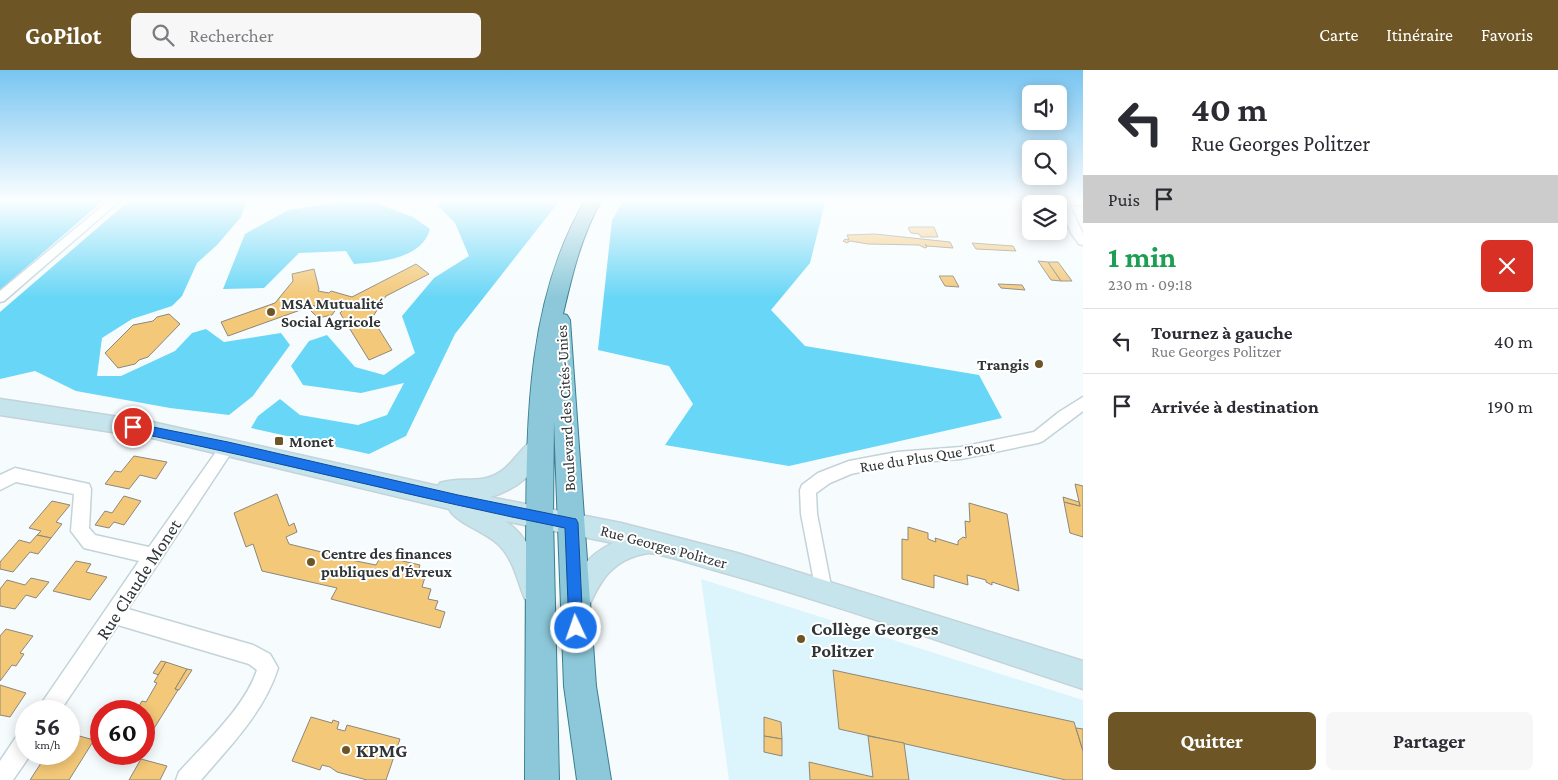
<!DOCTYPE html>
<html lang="fr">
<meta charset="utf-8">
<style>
:root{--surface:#fff;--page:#f7f7f7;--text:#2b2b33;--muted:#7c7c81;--line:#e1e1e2;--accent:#6e5526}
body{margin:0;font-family:"Crimson Pro",serif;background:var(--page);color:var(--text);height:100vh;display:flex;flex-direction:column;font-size:19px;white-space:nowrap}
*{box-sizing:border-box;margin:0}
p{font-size:16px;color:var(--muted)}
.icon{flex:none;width:28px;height:28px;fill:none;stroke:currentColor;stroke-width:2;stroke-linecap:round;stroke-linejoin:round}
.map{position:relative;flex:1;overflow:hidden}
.sheet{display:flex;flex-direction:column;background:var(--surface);width:475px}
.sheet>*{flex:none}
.hud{background:#fff;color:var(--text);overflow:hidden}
.controls{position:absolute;left:1022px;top:15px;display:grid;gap:10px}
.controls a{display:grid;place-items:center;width:45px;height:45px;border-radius:8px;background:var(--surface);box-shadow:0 2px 12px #0003;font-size:25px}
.speed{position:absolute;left:15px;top:630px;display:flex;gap:10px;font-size:25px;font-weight:700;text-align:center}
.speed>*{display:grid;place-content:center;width:65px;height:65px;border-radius:50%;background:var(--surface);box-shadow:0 2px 12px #0003;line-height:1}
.speed small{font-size:12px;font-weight:400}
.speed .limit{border:8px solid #d22;background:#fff;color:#111}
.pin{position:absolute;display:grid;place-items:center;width:42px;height:42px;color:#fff;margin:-21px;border:2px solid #fff;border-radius:50%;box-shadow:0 1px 5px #0007}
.me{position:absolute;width:55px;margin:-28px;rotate:357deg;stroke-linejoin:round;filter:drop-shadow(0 0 4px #0008)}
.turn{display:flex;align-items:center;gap:18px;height:105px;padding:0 25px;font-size:22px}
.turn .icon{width:65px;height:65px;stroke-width:2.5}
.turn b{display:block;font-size:35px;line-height:42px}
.then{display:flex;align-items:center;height:48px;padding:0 25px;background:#0003;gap:10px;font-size:19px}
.round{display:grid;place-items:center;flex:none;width:52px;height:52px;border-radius:8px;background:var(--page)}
.headline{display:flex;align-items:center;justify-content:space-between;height:85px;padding:0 25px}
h1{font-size:30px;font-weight:700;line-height:38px;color:#1e9e55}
.cta{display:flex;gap:10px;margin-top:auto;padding:10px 25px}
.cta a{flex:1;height:58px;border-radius:8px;background:var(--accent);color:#fff;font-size:20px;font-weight:700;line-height:58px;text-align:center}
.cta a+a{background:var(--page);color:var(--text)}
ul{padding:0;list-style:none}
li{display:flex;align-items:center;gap:15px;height:65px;padding:0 25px;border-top:1px solid var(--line)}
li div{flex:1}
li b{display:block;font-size:19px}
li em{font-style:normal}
header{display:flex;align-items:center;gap:30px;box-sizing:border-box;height:70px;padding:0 25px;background:var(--accent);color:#fff}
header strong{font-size:24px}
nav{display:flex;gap:28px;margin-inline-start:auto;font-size:18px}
.search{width:350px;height:45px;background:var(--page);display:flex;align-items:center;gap:12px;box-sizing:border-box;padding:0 18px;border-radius:8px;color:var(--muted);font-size:19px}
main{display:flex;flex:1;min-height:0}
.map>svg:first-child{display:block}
.built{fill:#dcf5fd}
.forest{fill:#68d6f6}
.building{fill:#f3c878;stroke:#8d877b}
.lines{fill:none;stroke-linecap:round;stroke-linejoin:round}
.street-casing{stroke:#c3d3d9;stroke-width:3}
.secondary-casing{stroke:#c3d3d9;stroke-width:3}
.primary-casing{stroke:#3a7e90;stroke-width:2}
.street{fill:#fff;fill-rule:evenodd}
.secondary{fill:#c6e4ec;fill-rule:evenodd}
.primary{fill:#8cc8d9;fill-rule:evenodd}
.route{fill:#1a73e8;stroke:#114b97}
.poi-dot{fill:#6e5526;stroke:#fff;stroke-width:2}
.labels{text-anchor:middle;stroke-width:4;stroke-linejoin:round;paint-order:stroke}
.poi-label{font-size:16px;font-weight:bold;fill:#303638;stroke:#fff;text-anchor:start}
.street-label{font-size:16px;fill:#303638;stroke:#fff}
.near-street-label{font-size:19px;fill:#303638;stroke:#fff}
.near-poi-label{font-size:19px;font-weight:bold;fill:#303638;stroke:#fff;text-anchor:start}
</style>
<header>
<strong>GoPilot</strong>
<div class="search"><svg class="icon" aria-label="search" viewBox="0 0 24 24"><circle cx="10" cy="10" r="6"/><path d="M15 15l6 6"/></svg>Rechercher</div>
<nav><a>Carte</a><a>Itinéraire</a><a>Favoris</a></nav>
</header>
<main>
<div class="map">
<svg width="1083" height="710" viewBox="0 0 1083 710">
<rect width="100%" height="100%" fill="#f6fcfe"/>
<polygon class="built" points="701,509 1083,630 1083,710 729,710"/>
<g class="forest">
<polygon points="0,129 105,129 0,220"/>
<polygon points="131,129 247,129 241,147 217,175 197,193 182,226 172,236 132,249 102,268 97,306 121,306 175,281 192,263 206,259 224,272 281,263 290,275 253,326 229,345 170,338 76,321 35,301 0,309 0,242"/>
<polygon points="448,129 561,129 455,264 406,366 369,384 251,358 258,346 280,329 300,345 358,355 387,345 404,313 361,323 303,315 291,296 309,271 327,265 355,297 384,305 415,283 402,246 434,208 469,186 455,153 438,136"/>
<polygon points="624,129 826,129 810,193 771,240 805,276 979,305 1002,348 789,396 665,375 693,334 669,296 598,280 612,150"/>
<path d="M 340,132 L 376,133 L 413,147 L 430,159 C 422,189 380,192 354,194 L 346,181 L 299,183 L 264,218 L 223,219 L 245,164 L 288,140 Z"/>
</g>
<g class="building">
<polygon points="910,157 934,157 938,167 921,167 919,164 911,163 908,158"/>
<polygon points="875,164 950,172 953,178 927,176 925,174 927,177 925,178 919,175 868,174 850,171 847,173 843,171 845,169 849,170 847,165"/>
<polygon points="972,173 1013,176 1016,181 976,179"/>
<polygon points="1038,191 1048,192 1061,211 1051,210"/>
<polygon points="1048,192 1058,192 1072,211 1061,211"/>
<polygon points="416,194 429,204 386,226 372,248 392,280 369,290 340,243 343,240 337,238 332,245 318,248 311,241 315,236 309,234 306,238 228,266 221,252 275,233 293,211 292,204 314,199 319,219 318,221 329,223 331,221 352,227"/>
<polygon points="939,206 953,206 959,217 945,216"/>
<polygon points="998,214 1022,215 1025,220 1001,218"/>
<polygon points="169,244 180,254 148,287 139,290 135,294 118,298 105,283 133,255 153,251 157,247"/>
<polygon points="134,386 167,392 156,409 140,405 129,419 105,414 115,401 121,402"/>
<polygon points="1075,414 1083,416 1083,467 1070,463 1064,432 1080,436"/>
<polygon points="277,424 289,456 294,453 297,462 286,467 289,474 338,486 341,486 342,482 354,484 351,490 376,495 381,486 420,495 417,505 425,507 422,517 431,519 428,529 438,531 435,539 445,542 440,558 331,529 337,518 262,501 253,474 246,477 234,443"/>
<polygon points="124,426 141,431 124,455 114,452 109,458 95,455 105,441 112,443"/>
<polygon points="1063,427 1079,432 1080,436 1064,432"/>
<polygon points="52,431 70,435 56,452 62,454 51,468 37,465 41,461 29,458"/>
<polygon points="969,433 1007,444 1019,521 992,512 992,515 986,512 986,510 967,505 968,515 934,505 934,518 902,509 902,469 908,470 908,457 928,463 928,469 936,472 935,468 958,475 958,471 963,467 966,468 965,451 970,452"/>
<polygon points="37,465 51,468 38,484 30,482 13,502 0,499 0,492 19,470 30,473"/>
<polygon points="76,491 91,494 86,502 107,507 90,530 53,521"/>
<polygon points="31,508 49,512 36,528 26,525 15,539 0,536 0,519 7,510 25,515"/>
<polygon points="6,559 33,566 20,583 24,584 16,596 12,595 0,611 0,566"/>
<polygon points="161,591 166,592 159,605 153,603"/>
<polygon points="166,592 187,599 175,619 178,620 153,660 144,657 144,641 136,641 142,631 146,632 157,613 154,612"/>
<polygon points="187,599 192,600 179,620 175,619"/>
<polygon points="833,600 1074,652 1083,681 1083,710 1066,710 839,659"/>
<polygon points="0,615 26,623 10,647 0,645"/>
<polygon points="311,647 332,653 333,650 339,652 337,659 345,661 347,655 400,669 386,710 367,710 337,702 330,697 322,695 320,700 292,691"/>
<polygon points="764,647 781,652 782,669 764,666"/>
<polygon points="1076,658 1083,659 1083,681"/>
<polygon points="72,664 94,670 69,710 30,710 43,690 53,692 58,684 69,684 69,668"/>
<polygon points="764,666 782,669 782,686 764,682"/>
<polygon points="868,666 904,673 909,710 810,710 809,692 873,707"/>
<polygon points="141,689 167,696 160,710 129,710"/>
</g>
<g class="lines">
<defs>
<g id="street">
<polygon points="111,129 122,129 4,231 0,232 0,221"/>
<polygon points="1057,129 1083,130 1083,136 1069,134 1083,164 1083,175 1079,174 1071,163"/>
<polygon points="1083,327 1083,341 1043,371 1038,373 961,389 897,394 851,404 830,413 816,423 817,444 832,521 829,527 823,530 817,527 801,444 800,420 802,415 818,403 849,391 897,382 961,377 1034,362 1059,342"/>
<path d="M 228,370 L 233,372 L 236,376 L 233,380 L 128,539 L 253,575 L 270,584 L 278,598 C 264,642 231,675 201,710 L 176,710 L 179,702 C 205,673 245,637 257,600 L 249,594 L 118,555 L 60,641 L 38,641 L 41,634 L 139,491 L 84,478 L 71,461 L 74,424 L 16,412 L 0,420 L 0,405 L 15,398 L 89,414 L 91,419 L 89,458 L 95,465 L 149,477 L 223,372 Z"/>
<polygon points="26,661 26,684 31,684 13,710 0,710 0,691 18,664"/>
</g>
<path id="secondary" d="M 0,329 L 152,352 L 438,416 L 440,413 C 460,406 481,415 500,402 C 513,394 523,375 533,370 C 538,366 542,368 548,370 L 551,376 C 539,400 517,420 490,427 L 621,453 L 737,483 L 1083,591 L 1083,619 C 961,579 839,535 714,500 C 702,497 657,482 648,483 C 611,489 599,512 586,543 L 577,547 L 568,543 L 564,534 C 574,506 585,486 613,473 L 505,451 C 529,466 538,494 547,520 L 543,529 L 534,532 L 525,529 C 517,510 514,490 499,475 C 486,462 456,453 449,439 L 152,368 L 0,345 Z"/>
<path id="primary" d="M 586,129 L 602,129 C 581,167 573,201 563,244 L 567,245 L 570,250 L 596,616 L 611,710 L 577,710 L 564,616 L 554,351 L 553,447 L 559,710 L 525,710 C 525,634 526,559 526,483 C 527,364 523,234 586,129 Z"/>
</defs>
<use href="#street" class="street-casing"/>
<use href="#secondary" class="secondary-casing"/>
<use href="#primary" class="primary-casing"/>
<use href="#street" class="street"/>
<use href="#secondary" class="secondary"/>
<use href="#primary" class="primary"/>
</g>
<linearGradient id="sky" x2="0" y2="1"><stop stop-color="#78c5f1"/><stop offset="0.57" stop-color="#fbfeff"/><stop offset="1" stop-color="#fbfeff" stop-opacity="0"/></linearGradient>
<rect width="1083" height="228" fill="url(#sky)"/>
<path class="route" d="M 133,353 L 228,372 L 458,425 L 576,449 L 578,453 L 583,558 L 581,563 L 576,565 L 571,563 L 569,558 L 565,458 C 420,429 277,391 133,362 L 127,357 Z"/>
<g class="poi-dot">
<circle cx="271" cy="242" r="5"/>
<circle cx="1039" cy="294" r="5"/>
<rect x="274" y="366" width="10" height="10" rx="2.5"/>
<circle cx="311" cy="492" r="5"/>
<circle cx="801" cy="569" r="5"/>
<circle cx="346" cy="680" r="5"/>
</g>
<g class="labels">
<g class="poi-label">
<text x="281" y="239">MSA Mutualité<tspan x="281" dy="18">Social Agricole</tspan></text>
<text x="1029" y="300" text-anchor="end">Trangis</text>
<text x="289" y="377">Monet</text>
<text x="321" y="489">Centre des finances<tspan x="321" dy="18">publiques d'Évreux</tspan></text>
</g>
<g class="street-label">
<text transform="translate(565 338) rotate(-93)" y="6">Boulevard des Cités-Unies</text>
<text transform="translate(927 386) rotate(-9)" y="6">Rue du Plus Que Tout</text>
<text transform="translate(664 476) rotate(15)" y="6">Rue Georges Politzer</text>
</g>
<g class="near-street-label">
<text transform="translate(138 509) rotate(-57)" y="7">Rue Claude Monet</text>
</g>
<g class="near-poi-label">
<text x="811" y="565">Collège Georges<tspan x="811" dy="22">Politzer</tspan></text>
<text x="356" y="687">KPMG</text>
</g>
</g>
</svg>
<div class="controls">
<a><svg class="icon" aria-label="sound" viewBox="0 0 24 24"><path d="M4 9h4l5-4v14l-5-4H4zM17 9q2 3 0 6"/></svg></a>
<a><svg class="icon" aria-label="search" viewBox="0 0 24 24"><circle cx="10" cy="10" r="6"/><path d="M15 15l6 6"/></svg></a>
<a><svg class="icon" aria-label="layers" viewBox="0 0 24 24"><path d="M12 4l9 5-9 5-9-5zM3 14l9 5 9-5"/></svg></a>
</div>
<div class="speed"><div>56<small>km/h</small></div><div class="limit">60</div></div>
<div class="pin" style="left:133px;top:357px;background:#d93025"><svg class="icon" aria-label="arrive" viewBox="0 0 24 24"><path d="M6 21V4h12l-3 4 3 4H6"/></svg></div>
<svg class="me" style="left:576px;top:558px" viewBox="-20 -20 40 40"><circle r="17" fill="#1a73e8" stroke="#fff" stroke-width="3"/><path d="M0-11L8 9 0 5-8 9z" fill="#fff"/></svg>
</div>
<section class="sheet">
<div class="hud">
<div class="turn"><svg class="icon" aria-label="left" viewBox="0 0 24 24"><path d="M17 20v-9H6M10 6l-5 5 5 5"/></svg><div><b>40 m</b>Rue Georges Politzer</div></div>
<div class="then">Puis<svg class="icon" aria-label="arrive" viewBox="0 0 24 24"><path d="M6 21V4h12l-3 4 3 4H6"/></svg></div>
</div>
<div class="headline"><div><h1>1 min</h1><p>230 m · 09:18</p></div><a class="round" style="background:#d93025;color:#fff"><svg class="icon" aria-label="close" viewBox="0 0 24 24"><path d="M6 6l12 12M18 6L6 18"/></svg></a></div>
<ul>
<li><svg class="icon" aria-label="left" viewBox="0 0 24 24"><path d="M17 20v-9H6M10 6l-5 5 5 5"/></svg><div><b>Tournez à gauche</b><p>Rue Georges Politzer</p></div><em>40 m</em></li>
<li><svg class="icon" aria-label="arrive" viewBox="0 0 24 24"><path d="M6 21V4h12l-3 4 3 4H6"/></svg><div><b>Arrivée à destination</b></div><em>190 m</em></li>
</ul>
<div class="cta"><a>Quitter</a><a>Partager</a></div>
</section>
</main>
